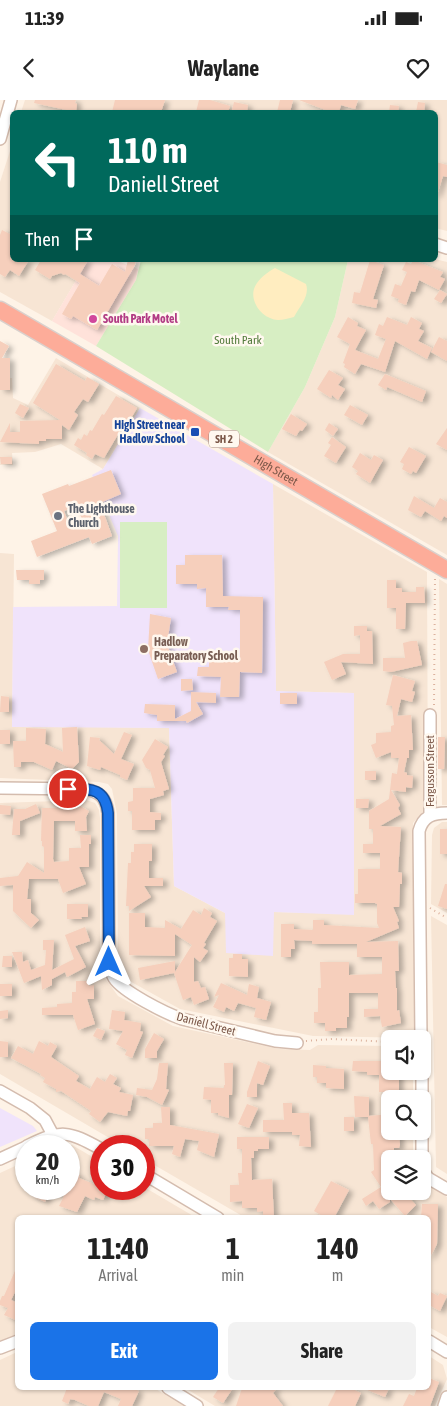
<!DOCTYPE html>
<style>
:root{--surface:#fff;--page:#f2f2f2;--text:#222;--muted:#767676;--accent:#1a73e8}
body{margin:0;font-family:"Asap Condensed",sans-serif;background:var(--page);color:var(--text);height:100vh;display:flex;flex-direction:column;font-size:19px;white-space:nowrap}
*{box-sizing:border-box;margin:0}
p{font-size:16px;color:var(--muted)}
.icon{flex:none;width:28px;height:28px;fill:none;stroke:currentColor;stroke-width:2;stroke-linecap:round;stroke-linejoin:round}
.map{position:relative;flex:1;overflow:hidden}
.side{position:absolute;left:15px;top:1115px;width:416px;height:175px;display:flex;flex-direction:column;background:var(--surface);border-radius:8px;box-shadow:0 1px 4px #0004}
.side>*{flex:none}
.banner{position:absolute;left:10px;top:10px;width:428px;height:152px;border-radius:8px;box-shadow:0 1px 4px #0004;background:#00695c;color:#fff;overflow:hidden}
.buttons{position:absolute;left:381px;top:930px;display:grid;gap:10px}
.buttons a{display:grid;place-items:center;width:50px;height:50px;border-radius:8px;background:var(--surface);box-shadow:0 1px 4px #0004;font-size:25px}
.speed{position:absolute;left:15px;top:1035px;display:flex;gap:10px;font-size:25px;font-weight:700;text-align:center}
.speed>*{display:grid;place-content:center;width:65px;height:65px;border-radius:50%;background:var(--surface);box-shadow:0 1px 4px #0004;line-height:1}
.speed small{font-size:12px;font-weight:400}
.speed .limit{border:8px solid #d22;background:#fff;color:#111}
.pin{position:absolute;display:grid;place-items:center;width:42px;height:42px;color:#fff;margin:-21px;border:2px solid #fff;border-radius:50%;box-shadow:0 1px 5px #0007}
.me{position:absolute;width:55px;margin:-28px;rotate:0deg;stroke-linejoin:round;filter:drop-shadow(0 0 4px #0008)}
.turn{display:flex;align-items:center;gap:18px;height:105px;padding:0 15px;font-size:22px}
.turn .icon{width:65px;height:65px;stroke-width:2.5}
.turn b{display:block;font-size:35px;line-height:42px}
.then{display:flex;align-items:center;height:48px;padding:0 15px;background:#0003;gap:10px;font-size:19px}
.eta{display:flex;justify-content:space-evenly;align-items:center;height:85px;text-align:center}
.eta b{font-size:30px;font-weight:700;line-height:35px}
.action{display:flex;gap:10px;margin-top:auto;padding:10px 15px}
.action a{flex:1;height:58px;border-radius:8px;background:var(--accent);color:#fff;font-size:20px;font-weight:700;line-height:58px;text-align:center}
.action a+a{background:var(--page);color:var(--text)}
.status{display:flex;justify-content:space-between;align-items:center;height:35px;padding:0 25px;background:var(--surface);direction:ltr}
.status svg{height:14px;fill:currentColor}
header{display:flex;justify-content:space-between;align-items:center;height:65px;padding:0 15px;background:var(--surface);font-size:22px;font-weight:700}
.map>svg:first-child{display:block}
.residential{fill:#f7e5d4}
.commercial{fill:#ffe2da}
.education{fill:#f0e3fb}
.green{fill:#d7eec3}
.sand{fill:#ffedc0}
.building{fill:#f6cfbc;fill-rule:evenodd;filter:url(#shadow)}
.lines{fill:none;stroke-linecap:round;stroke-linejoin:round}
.minor-casing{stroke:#d4bcae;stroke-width:14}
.highway-casing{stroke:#dad0cc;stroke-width:19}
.path{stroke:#dcb29e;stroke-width:2;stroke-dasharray:1 4;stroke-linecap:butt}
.minor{stroke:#fff;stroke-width:11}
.highway{stroke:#fdac99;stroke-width:16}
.route-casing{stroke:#114b97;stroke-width:12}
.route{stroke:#1a73e8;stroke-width:9}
.hotel-dot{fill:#d1479c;stroke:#fff8ef;stroke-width:2}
.transit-dot{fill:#1a4fb4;stroke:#fff8ef;stroke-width:2}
.worship-dot{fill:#6b7280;stroke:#fff8ef;stroke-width:2}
.education-dot{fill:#8d6e63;stroke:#fff8ef;stroke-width:2}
.labels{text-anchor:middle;stroke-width:5;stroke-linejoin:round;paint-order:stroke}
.shield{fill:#fff8ef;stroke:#a3877a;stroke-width:1}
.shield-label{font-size:11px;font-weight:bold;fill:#7b5748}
.hotel-label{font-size:12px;font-weight:bold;fill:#b23c85;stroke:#fff8ef;text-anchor:start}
.park-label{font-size:12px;fill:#537b3c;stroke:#fff8ef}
.transit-label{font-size:12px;font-weight:bold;fill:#164399;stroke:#fff8ef;text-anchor:end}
.street-label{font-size:12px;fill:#7b5748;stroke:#fff8ef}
.worship-label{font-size:12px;font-weight:bold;fill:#5b616d;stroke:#fff8ef;text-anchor:start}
.education-label{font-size:12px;font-weight:bold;fill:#785e54;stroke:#fff8ef;text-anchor:start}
</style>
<div class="status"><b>11:39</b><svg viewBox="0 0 49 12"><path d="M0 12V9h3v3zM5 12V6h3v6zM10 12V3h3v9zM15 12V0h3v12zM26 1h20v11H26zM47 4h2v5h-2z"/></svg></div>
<header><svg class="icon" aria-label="back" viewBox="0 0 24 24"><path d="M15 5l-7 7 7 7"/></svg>Waylane<svg class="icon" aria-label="heart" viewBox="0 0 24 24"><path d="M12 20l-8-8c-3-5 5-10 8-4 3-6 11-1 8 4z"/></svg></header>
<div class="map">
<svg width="447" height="1306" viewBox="0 0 447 1306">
<defs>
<filter id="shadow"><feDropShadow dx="4.5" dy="2.5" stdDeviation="2.5" flood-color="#0004"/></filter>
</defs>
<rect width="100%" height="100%" fill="#fef3e7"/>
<g class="residential">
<polygon points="25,0 447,0 447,131 435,128 435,12 21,12"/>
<polygon points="12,48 12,160 88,160 52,221 0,192 0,82 10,51"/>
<polygon points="435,159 447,162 447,455 268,352 305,287 335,217 348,160 435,160"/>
<polygon points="56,258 140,308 103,369 61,344 35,352 12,353 13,365 0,365 0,278 12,278 13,298 28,305"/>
<polygon points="273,384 427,472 428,706 413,723 414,938 313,936 180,909 126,879 118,865 117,714 112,689 108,684 99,682 0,678 0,453 14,454 12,626 169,628 174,786 225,813 273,812 354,814 354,593 276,591"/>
<polygon points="439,479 447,484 447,705 442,705"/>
<polygon points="86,700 95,703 99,710 100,718 100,868 105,878 118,896 173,926 279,949 310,950 318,945 390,946 390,971 413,971 413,999 390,999 390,1031 413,1031 413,1059 390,1059 390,1091 422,1091 423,1082 447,1097 447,1237 429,1227 429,1118 244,1117 144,1059 144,1046 123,1046 0,974 0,703"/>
<polygon points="442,722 447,722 447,813 431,804 432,735 434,728"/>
<polygon points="431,816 447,825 447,1074 436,1067"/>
<polygon points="72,1045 101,1062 101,1089 144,1089 144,1087 195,1117 18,1118 17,1235 0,1241 0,1073 26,1061 26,1089 69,1089 69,1046 66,1046"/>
<polygon points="17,1252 18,1288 154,1288 184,1306 0,1306 0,1260"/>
<polygon points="429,1256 443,1265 447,1279 435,1306 215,1306 185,1288 429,1288"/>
</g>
<polygon class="commercial" points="88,160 115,160 138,169 136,180 96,246 52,221"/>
<g class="education">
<polygon points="140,308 273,384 276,591 354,593 354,815 274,812 273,856 226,853 225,813 174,786 169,628 12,627 13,507 117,506 118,436 92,375 103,369"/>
<polygon points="0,1008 33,1026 37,1031 0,1047"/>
</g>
<g class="green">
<polygon points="141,160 348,160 335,217 305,287 268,352 96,246 136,180"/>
<rect x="120" y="422" width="47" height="86"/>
</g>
<path class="sand" d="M 275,168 L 306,184 C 310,196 300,206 294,217 C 289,218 283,220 278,220 C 261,219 246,198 257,183 C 262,176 268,172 275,168 Z"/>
<g class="building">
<polygon points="35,0 76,0 75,3 77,4 76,12 34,3"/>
<polygon points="115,0 165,0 161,12 112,12"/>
<polygon points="199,0 210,0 230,6 228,12 196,12"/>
<polygon points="280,0 293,0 290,12 277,12"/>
<polygon points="299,0 358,0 355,9 341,5 339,12 331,12"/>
<polygon points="234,2 248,5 247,12 232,10"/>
<polygon points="418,2 425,3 424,12 416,12"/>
<polygon points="390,5 399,6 398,12 389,12"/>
<polygon points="436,62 447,65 447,77 443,76 437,95 435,95"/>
<polygon points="2,130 12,135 12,160 29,160 19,176 10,170 5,177 0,174 0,135"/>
<polygon points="41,160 88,160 80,174 99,186 112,164 125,172 128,160 136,160 135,165 97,230 73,216 71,219 62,214 80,183 65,174 64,175 61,173 52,176 50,179 35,170"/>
<polygon points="370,160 384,165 373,199 378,200 376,208 352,203 354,192 360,193"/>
<polygon points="413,160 443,172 440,177 445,179 439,190 419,180 415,192 411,191 406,205 398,202 399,199 391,196 395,184 401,186 407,172 402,170 406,162 411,164"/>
<polygon points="440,190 447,194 441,203 434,199"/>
<polygon points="348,217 358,223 357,226 366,230 355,250 378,259 386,239 375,235 379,224 383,226 387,217 407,225 411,217 422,223 419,229 424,231 418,241 432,248 427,259 395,241 385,272 361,264 355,274 344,267 345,264 343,263 350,244 337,237"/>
<polygon points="439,237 447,241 447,261 431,252"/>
<polygon points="0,241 9,246 2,258 10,258 10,290 0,290"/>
<polygon points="56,264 85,281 87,277 99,284 88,302 83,299 74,312 78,315 69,330 62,325 62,339 46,339 46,341 39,341 39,344 0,342 10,323 10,332 20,332 20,321 60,320 33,303"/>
<polygon points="329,270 343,278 338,285 345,289 338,300 332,295 331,298 317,289"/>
<polygon points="385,274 426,291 422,302 387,287 386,290 378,285"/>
<polygon points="116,296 137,308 129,322 126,321 104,358 95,354 92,359 86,355 87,353 74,345 78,338 81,340 84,334 87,336 90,330 92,331 102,314 104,315"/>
<polygon points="20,304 29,308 23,318 15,313"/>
<polygon points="350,305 368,315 362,325 344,315"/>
<polygon points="291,314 307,324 302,331 300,330 296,336 282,329"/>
<polygon points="329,323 338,329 333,336 325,330"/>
<polygon points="447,328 447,350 436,344"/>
<polygon points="332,337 346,347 336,363 324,356 331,345 328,343"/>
<polygon points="409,347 426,356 416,373 413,371 411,374 402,369 404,364 400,362"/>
<polygon points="360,353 371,360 374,355 383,360 370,383 356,374 358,371 352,367"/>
<polygon points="0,357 12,357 12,364 1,364"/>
<path d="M 111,370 L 121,394 L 100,403 L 112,436 L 92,444 L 89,437 L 37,457 L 31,441 L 57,431 L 42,394 L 68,384 L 69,386 ZM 77,406 L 83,422 L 70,427 L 64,411 Z"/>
<polygon points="414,396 434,408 440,398 447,402 447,418 444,416 441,421 425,411 421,417 408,410"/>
<polygon points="185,455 222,455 223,496 263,497 262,573 240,572 239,597 220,597 221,577 197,576 198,567 209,567 209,559 240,560 240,510 228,510 229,507 206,507 206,488 197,489 197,484 176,484 176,465 185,465"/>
<polygon points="16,470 44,470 44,480 40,480 40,484 29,484 29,480 17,480"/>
<polygon points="387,480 396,480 396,488 402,488 402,492 416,492 416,487 424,487 425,503 406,503 405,529 396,529 396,508 387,508"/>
<polygon points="150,514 171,518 167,544 177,572 158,579 148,550"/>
<polygon points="354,526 367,526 367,531 372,531 373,564 341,562 346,574 332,580 324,562 343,554 360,554 360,535 354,536"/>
<polygon points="411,541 417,541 422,565 391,572 383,571 383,558 405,558 403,543"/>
<polygon points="393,575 415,581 412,591 415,592 412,602 401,599 397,616 411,615 413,650 409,650 409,658 407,658 404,672 407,673 407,675 413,676 412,688 406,687 406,692 391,690 400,705 398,708 401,714 380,726 401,727 398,772 402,773 402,784 400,784 399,807 393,807 399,821 397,822 399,828 366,842 398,841 399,871 395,871 396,888 397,888 397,911 399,910 401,923 382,927 380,916 364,917 364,909 378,909 378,893 349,893 349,917 347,917 347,928 336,928 336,931 325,931 325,923 314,923 314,912 318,912 318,888 321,888 320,862 349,862 349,875 382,874 382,857 357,857 357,844 312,844 312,841 294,840 295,849 291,849 291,857 281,857 281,824 294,824 294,829 313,830 313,820 324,820 324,825 379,828 377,823 377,804 375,803 355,803 355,794 358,794 358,769 380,769 380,753 363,753 363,744 373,744 373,729 369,729 369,711 389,699 392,673 397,674 399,658 391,658 391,652 376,658 371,645 376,643 376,633 391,632 391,626 394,625 392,606 386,605"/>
<polygon points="181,579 192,579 193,590 181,591"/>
<polygon points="191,592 216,593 216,603 196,602 203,614 187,623 186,621 157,621 157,615 144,613 145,604 175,605 175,619 191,611"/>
<rect x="280" y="593" width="17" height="11"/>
<polygon points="1,596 9,597 9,612 0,612"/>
<polygon points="77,627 79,662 72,669 56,661 52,670 34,662 21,662 21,667 14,667 13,641 26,641 26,628 46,629 45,644 63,652 62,628"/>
<rect x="0" y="630" width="10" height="14"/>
<polygon points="124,632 132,635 121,659 134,664 127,680 120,677 120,675 101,667 100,670 87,666 90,637 100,638 99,640 114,654"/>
<polygon points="438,637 445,637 444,669 438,669"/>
<polygon points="155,639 168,647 163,655 165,656 161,662 169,689 163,691 164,695 150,699 150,712 161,713 161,720 155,720 155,730 132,730 132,711 128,711 128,702 133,701 133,688 155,688 150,670 146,668 142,660"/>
<rect x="365" y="671" width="11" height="9"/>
<polygon points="356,699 369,699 368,708 356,708"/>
<polygon points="36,704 40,713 20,721 20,735 12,735 14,709 25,709"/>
<polygon points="0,705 11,706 10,715 0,714"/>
<polygon points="80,706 89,711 86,717 87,731 75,731 75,721 54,721 53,759 54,762 69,761 69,748 81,748 80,735 91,735 91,744 89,744 89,767 79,767 86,784 63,793 58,779 29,779 27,799 31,799 31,813 39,820 31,828 13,811 13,785 0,786 0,778 18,776 27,762 44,773 44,747 42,746 42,741 41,741 42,708 79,708"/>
<rect x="440" y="729" width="7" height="25"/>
<polygon points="134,744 152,744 152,761 149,761 149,778 163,778 163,786 144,786 151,797 129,811 129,806 126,806 128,763 131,763 131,752 134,752"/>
<polygon points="445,784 447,784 447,809 438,806"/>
<polygon points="67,804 88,804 88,817 81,817 82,819 67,819"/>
<polygon points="204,808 212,813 210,817 217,821 204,843 206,844 203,848 208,851 200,862 194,857 194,882 198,881 201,888 205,887 209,899 194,905 191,897 183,900 174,873 140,880 138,868 175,861 175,872 192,845 175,834 175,856 129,855 129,813 145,813 145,827 165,828 165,820 181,829 193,810 201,815"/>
<polygon points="85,827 90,841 75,846 86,867 67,877 65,872 52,879 52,885 42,890 41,876 24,883 12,852 22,852 23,862 28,860 31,870 45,865 46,850 43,850 43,840 54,840 52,870 74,859 65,835"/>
<polygon points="233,854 242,854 242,859 248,859 248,877 229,876 229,858 233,858"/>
<polygon points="3,856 12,856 12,867 2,867"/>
<polygon points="76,881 89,881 89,886 94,885 94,899 87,899 95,924 78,930 73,915 42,915 42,908 57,907 57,904 72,903 72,892 76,892"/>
<polygon points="221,883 247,895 249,884 259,887 257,898 271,902 266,920 254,917 256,908 238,903 234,911 226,907 224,912 213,907 219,895 214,897"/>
<rect x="0" y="884" width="12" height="12"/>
<polygon points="8,910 8,918 0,919 0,911"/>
<polygon points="112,910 125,912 124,920 141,923 140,931 143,932 132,958 125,955 127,950 116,944 123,931 109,929"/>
<polygon points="97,928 105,931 101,940 93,936"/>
<polygon points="154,933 164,939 157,951 157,958 145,958 145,949"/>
<polygon points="0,941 8,942 8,957 0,957"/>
<polygon points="39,941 48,946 50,942 57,946 51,957 79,976 76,981 90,989 97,977 105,982 110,974 117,978 113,984 121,988 119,992 133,995 130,1011 128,1011 127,1016 108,1012 100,1022 89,1014 91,1011 61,991 56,992 56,989 43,982 45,978 40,975 41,974 11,958 18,946 33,954"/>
<polygon points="258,961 270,966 263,985 257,983 257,997 247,997 247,992"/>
<polygon points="353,961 390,961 390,971 399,971 399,992 396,992 396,999 383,999 383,992 379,992 379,975 367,975 367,972 352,971"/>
<polygon points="159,963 168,963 166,989 169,990 162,1005 147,997 136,995 137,988 152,990 157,979"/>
<polygon points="224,963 233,963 232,995 229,995 229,1018 218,1015 218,1013 211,1013 211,1000 203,999 204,987 224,988 224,985 225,985"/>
<polygon points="313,965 326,966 326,968 344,969 344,989 326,988 326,983 317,983 317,977 313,977"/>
<polygon points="354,996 369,997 369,1016 390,1014 390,1031 399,1031 400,1045 399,1048 394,1048 394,1059 390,1059 390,1102 379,1109 373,1101 366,1106 362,1099 381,1087 371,1072 374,1070 373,1044 371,1044 368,1017 355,1017"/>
<polygon points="283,1003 292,1003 292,1013 309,1013 311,1047 299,1046 300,1035 292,1035 292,1032 263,1032 263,1020 284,1020"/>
<polygon points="247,1004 258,1008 249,1028 238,1024"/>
<polygon points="161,1007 170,1007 170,1025 219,1034 214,1057 197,1050 199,1041 185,1039 180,1057 172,1054 174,1046 149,1046 149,1039 145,1039 145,1028 153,1028 153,1023 162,1023"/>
<rect x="344" y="1017" width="10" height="14"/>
<polygon points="237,1037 269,1037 269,1049 258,1049 258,1051 254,1051 254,1058 251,1058 252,1080 272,1079 274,1118 263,1118 263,1111 257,1112 257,1108 242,1108 242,1101 230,1102 230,1085 239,1085 238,1073 242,1073 242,1049 237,1049"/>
<polygon points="72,1072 80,1075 79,1078 101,1087 101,1089 108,1089 103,1100 95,1097 94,1100 85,1096 77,1112 59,1106 64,1096 50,1091 45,1102 32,1096 35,1089 69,1089 69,1074 71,1075"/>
<polygon points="331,1081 349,1090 334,1118 326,1118 314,1111"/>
<polygon points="400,1091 403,1091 416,1105 405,1116 391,1100"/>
<polygon points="422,1104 438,1104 437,1144 429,1159 429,1118 421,1118"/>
<polygon points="18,1164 18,1186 11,1200 18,1203 18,1221 4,1215 8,1208 0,1205 0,1201 2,1196 4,1196"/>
<polygon points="429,1191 438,1196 440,1193 447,1196 440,1211 429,1205"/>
<polygon points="429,1278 439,1282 430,1306 403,1306 409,1294 414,1296 417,1288 429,1288"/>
<polygon points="67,1288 132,1288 139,1291 132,1306 118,1306 121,1299 104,1292 98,1306 89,1306 75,1300 70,1299 68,1304 62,1301"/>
<polygon points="219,1288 233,1288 223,1303 213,1297"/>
<polygon points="242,1288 277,1288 273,1293 283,1306 236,1306"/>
<polygon points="337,1288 350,1288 361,1293 355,1306 328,1306"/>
<polygon points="362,1288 389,1288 385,1297"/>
</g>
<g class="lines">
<defs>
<g id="minor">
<polyline points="0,39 11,0"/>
<polyline points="435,144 447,148"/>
<polyline points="430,615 430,715"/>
<path d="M 0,688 L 85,689 C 100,692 106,697 108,713 L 109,862 C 110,867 111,873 114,878 C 123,892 165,913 182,919 L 275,941 L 297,943"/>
<path d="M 421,939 L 419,731 C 423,716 433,713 447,713"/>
<polyline points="0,991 30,1008 45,1020 53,1035"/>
<polyline points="422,999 422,971"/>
<path d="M 27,1046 C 62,1029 68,1031 101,1049"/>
<polyline points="0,1059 26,1047"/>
<polyline points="422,1059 422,1031"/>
<polyline points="422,1069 428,1078 447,1089"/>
<polyline points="144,1074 218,1118"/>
<polyline points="429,1241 447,1252"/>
<polyline points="0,1248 18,1241"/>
<polyline points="168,1288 197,1306"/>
<polyline points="444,1306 447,1297"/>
</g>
<g id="highway">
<path id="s1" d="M 0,210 L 447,470"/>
</g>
</defs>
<use href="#minor" class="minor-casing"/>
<use href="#highway" class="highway-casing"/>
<g class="path">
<polyline points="434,605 435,478"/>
<polyline points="430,808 447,818"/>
<polyline points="306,941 332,939 390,942"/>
</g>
<use href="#minor" class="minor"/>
<use href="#highway" class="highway"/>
</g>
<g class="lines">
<defs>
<path id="route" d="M 68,689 C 90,689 105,687 108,713 L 109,862"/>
</defs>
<use href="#route" class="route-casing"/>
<use href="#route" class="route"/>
</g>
<circle class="hotel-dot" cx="93" cy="219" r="5"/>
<rect class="transit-dot" x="190" y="327" width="10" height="10" rx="2.5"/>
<circle class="worship-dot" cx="58" cy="416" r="5"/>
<circle class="education-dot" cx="144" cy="549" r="5"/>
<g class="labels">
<rect class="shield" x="209" y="330.5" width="30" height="17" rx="4"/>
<g class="shield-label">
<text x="224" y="343">SH 2</text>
</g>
<g class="hotel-label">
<text x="103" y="223">South Park Motel</text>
</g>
<g class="park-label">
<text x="238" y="244">South Park</text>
</g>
<g class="transit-label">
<text x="185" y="329">High Street near<tspan x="185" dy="14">Hadlow School</tspan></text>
</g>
<g class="street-label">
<text dy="4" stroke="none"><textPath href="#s1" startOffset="319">High Street</textPath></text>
<text transform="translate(430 671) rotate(-90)" y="4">Fergusson Street</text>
<text transform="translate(206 924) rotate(15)" y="4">Daniell Street</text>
</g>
<g class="worship-label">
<text x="68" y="413">The Lighthouse<tspan x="68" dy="14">Church</tspan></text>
</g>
<g class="education-label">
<text x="154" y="546">Hadlow<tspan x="154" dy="14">Preparatory School</tspan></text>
</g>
</g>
</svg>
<div class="buttons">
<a><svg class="icon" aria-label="sound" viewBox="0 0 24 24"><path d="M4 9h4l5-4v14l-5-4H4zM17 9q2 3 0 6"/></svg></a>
<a><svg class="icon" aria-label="search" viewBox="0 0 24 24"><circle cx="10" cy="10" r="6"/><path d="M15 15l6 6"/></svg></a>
<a><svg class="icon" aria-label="layers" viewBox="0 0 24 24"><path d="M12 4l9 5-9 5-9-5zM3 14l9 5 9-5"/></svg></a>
</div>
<div class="speed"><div>20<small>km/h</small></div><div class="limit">30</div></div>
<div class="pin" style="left:68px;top:689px;background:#d93025"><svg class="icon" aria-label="arrive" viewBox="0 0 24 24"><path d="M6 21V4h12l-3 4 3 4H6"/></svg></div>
<svg class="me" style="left:109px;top:862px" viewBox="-20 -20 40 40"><path d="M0-17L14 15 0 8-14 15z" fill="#1a73e8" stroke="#fff" stroke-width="4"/></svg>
<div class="banner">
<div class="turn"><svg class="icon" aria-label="left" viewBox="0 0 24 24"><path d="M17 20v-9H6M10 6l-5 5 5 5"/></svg><div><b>110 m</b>Daniell Street</div></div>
<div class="then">Then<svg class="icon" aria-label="arrive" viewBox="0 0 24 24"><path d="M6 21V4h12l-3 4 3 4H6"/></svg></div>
</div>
<section class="side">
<div class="eta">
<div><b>11:40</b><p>Arrival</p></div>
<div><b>1</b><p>min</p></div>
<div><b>140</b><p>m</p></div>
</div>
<div class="action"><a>Exit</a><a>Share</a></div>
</section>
</div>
